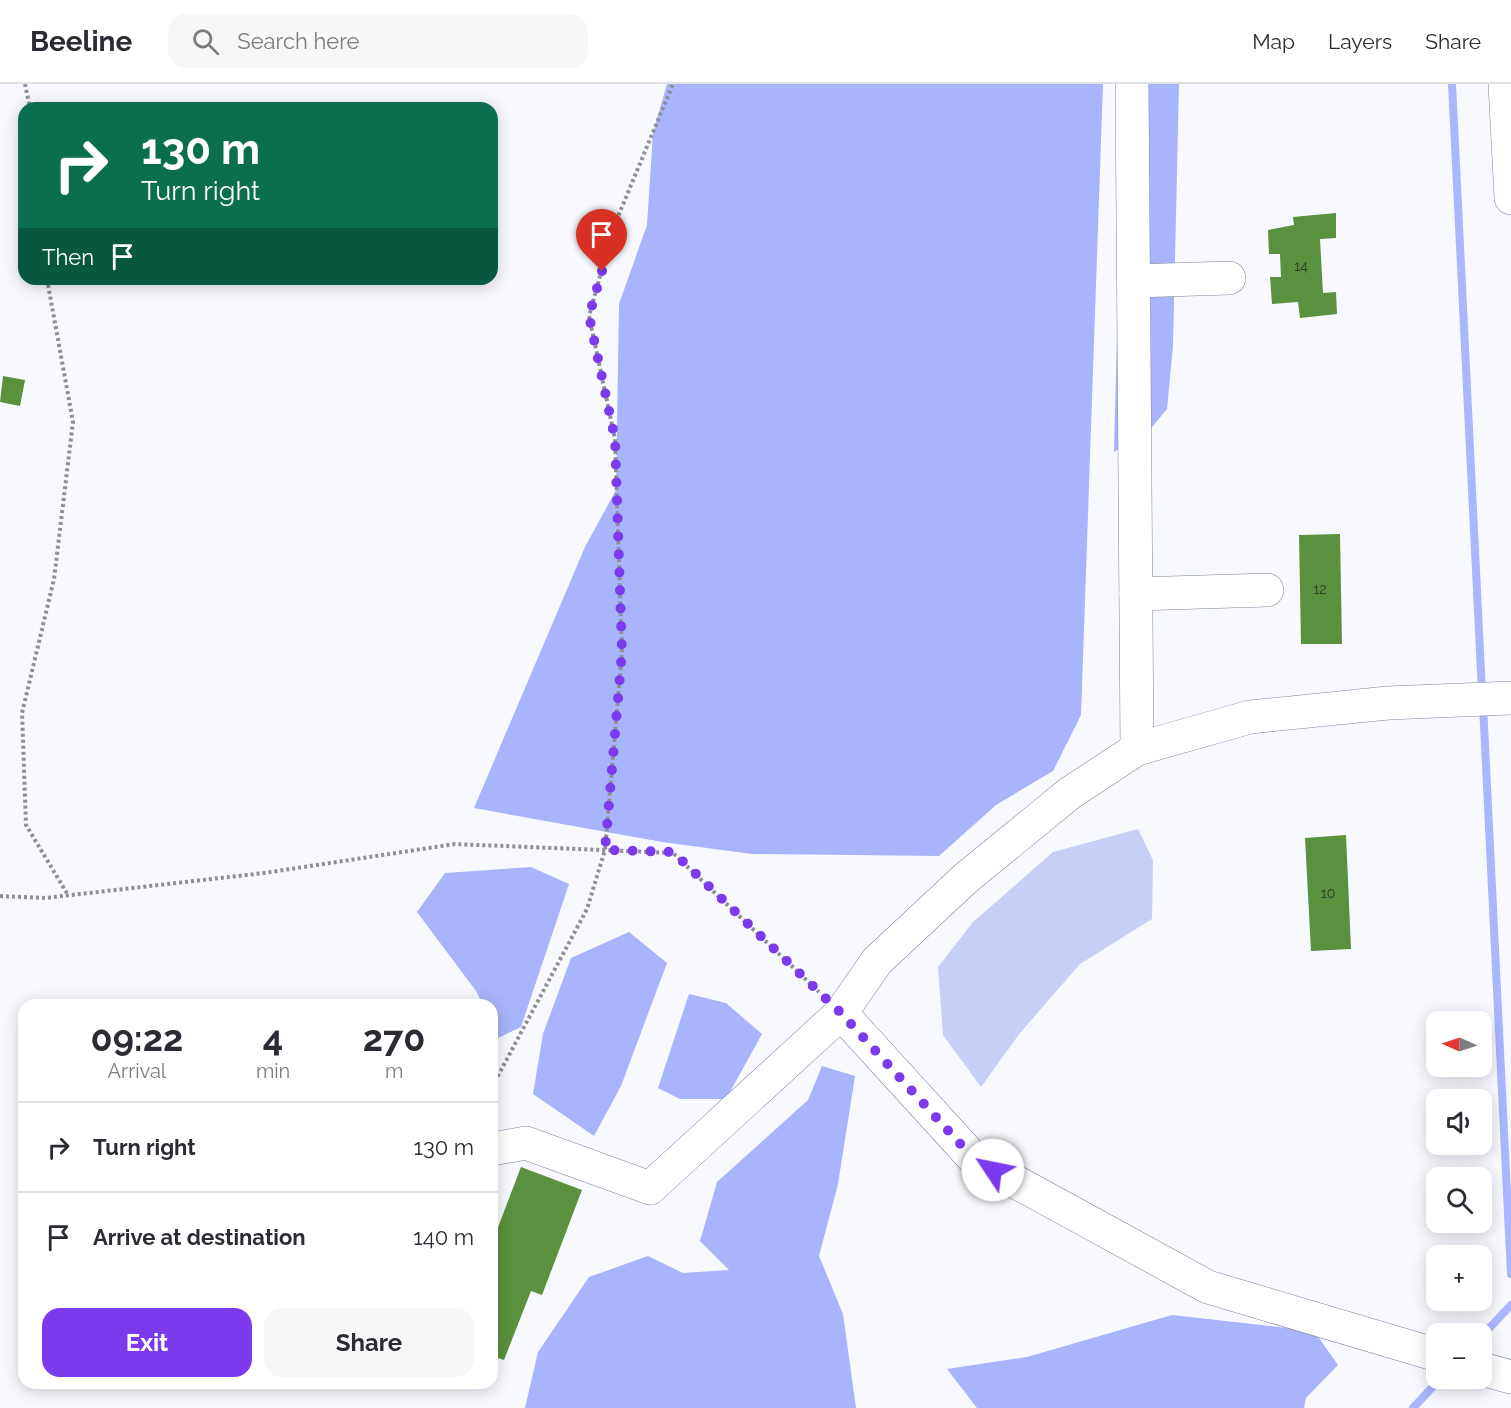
<!DOCTYPE html>
<meta charset="utf-8">
<style>
:root{--surface:#fff;--page:#f7f7f7;--text:#2b2b33;--muted:#7c7c81;--line:#e1e1e2;--accent:#7c3aed}
body{margin:0;font-family:Raleway,sans-serif;background:var(--page);color:var(--text);height:100vh;display:flex;flex-direction:column;font-size:22px;white-space:nowrap}
*{box-sizing:border-box;margin:0}
p{font-size:20px;color:var(--muted)}
.icon{flex:none;width:33px;height:33px;fill:none;stroke:currentColor;stroke-width:2;stroke-linecap:round;stroke-linejoin:round}
.map{position:relative;flex:1;overflow:hidden}
.sheet{position:absolute;left:18px;top:915px;width:480px;height:390px;display:flex;flex-direction:column;background:var(--surface);border-radius:18px;box-shadow:0 3px 15px #0003}
.sheet>*{flex:none}
.top-card{position:absolute;left:18px;top:18px;width:480px;height:183px;border-radius:18px;box-shadow:0 3px 15px #0003;background:#0b6e4f;color:#fff;overflow:hidden}
.needle{width:39px;rotate:273deg}
.fabs{position:absolute;left:1426px;top:927px;display:grid;gap:12px}
.fabs a{display:grid;place-items:center;width:66px;height:66px;border-radius:12px;background:var(--surface);box-shadow:0 3px 15px #0003;font-size:30px}
.pin{position:absolute;display:grid;place-items:center;width:51px;height:51px;color:#fff;margin:-62px -26px;border-radius:50% 50% 50% 0;rotate:-45deg;box-shadow:0 0 6px #0007}
.pin .icon{rotate:45deg}
.me{position:absolute;width:66px;margin:-33px;rotate:304deg;stroke-linejoin:round;filter:drop-shadow(0 0 4px #0008)}
.turn{display:flex;align-items:center;gap:21px;height:126px;padding:0 24px;font-size:27px}
.turn .icon{width:78px;height:78px;stroke-width:2.5}
.turn b{display:block;font-size:42px;line-height:51px}
.then{display:flex;align-items:center;height:57px;padding:0 24px;background:#0003;gap:12px;font-size:22px}
.eta{display:flex;justify-content:space-evenly;align-items:center;height:102px;text-align:center}
.eta b{font-size:36px;font-weight:700;line-height:42px}
.primary-button{display:flex;gap:12px;margin-top:auto;padding:12px 24px}
.primary-button a{flex:1;height:69px;border-radius:18px;background:var(--accent);color:#fff;font-size:24px;font-weight:700;line-height:69px;text-align:center}
.primary-button a+a{background:var(--page);color:var(--text)}
ul{padding:0;list-style:none}
li{display:flex;align-items:center;gap:18px;height:90px;padding:0 24px;border-top:2px solid var(--line)}
li div{flex:1}
li b{display:block;font-size:22px}
li em{font-style:normal}
header{display:flex;align-items:center;gap:36px;box-sizing:border-box;height:84px;padding:0 30px;background:var(--surface);border-bottom:2px solid var(--line)}
header strong{font-size:28px}
nav{display:flex;gap:33px;margin-inline-start:auto;font-size:21px}
.search{width:420px;height:54px;background:var(--page);display:flex;align-items:center;gap:15px;box-sizing:border-box;padding:0 21px;border-radius:18px;color:var(--muted);font-size:22px}
.map>svg:first-child{display:block}
.green{fill:#c7cff6}
.forest{fill:#a8b4fc}
.lines{fill:none;stroke-linecap:round;stroke-linejoin:round}
.stream{stroke:#aab6fe;stroke-width:8}
.building{fill:#5a913e}
.minor-casing{stroke:#81859a;stroke-width:34}
.path{stroke:#8e8f95;stroke-width:4;stroke-dasharray:3 3;stroke-linecap:butt}
.minor{stroke:#fff;stroke-width:33}
.route{stroke:#7c3aed;stroke-width:10;stroke-dasharray:0 18}
.labels{text-anchor:middle;stroke-width:6;stroke-linejoin:round;paint-order:stroke}
.number-label{font-size:14px;fill:#2d3c2d}
</style>
<header>
<strong>Beeline</strong>
<div class="search"><svg class="icon" aria-label="search" viewBox="0 0 24 24"><circle cx="10" cy="10" r="6"/><path d="M15 15l6 6"/></svg>Search here</div>
<nav><a>Map</a><a>Layers</a><a>Share</a></nav>
</header>
<div class="map">
<svg width="1511" height="1324" viewBox="0 0 1511 1324">
<rect width="100%" height="100%" fill="#f8f9fe"/>
<polygon class="green" points="1138,745 1153,776 1152,835 1080,880 1020,949 981,1003 943,951 938,883 973,838 1053,768"/>
<g class="forest">
<polygon points="667,0 1103,0 1081,631 1053,687 996,721 939,772 752,770 662,758 474,724 585,463 616,406 619,220 647,141 653,49"/>
<polygon points="1123,0 1179,0 1173,262 1167,325 1148,348 1114,368"/>
<polygon points="531,783 569,800 521,943 498,954 492,942 492,921 483,921 476,907 417,828 445,789"/>
<polygon points="629,848 667,879 621,1002 594,1052 533,1010 543,950 571,874"/>
<polygon points="689,910 726,919 762,950 726,1015 680,1015 658,1004"/>
<polygon points="822,982 855,992 838,1100 819,1172 843,1230 856,1324 525,1324 538,1268 589,1193 648,1172 683,1189 729,1186 700,1157 717,1098 808,1016"/>
<polygon points="1172,1231 1314,1247 1338,1281 1306,1314 1304,1324 977,1324 947,1285 1027,1273"/>
</g>
<g class="lines">
<g class="stream">
<polyline points="1452,0 1482,608"/>
<polyline points="1483,621 1511,1190"/>
<polyline points="1482,1252 1511,1221"/>
<polyline points="1413,1324 1440,1295"/>
</g>
</g>
<g class="building">
<polygon points="1336,129 1336,154 1320,155 1323,209 1336,208 1337,230 1300,234 1298,218 1272,220 1270,193 1281,193 1280,170 1269,170 1268,146 1294,141 1293,133"/>
<polygon points="3,292 25,296 20,322 0,318"/>
<polygon points="1340,450 1342,560 1301,560 1299,451"/>
<polygon points="1346,751 1351,865 1311,867 1305,754"/>
<polygon points="521,1083 582,1106 542,1211 531,1207 504,1276 492,1272 492,1206 496,1194 492,1192 492,1159"/>
</g>
<g class="lines">
<defs>
<g id="minor">
<polyline points="1132,0 1137,665"/>
<polyline points="1505,0 1511,114"/>
<polyline points="1134,197 1229,194"/>
<polyline points="1136,510 1267,506"/>
<polyline points="841,929 974,1075 1208,1203 1437,1271"/>
<polyline points="492,1065 526,1059 650,1104 841,929 877,877 966,794 1070,709 1137,665 1250,633 1388,619 1511,614"/>
<polyline points="1482,1285 1511,1293"/>
</g>
</defs>
<use href="#minor" class="minor-casing"/>
<g class="path">
<polyline points="25,0 30,24"/>
<polyline points="47,195 73,338 54,495 22,629 26,741 68,811"/>
<polyline points="0,812 45,814 264,789 455,760 673,769 819,908"/>
<polyline points="492,1003 587,825 605,766 622,568 615,355 589,232 614,142 673,0"/>
</g>
<use href="#minor" class="minor"/>
</g>
<g class="lines">
<polyline class="route" points="602,187 589,232 615,355 622,568 605,766 673,768 841,929 974,1075 993,1086"/>
</g>
<g class="labels">
<g class="number-label">
<text x="1301" y="187">14</text>
<text x="1320" y="510">12</text>
<text x="1328" y="814">10</text>
</g>
</g>
</svg>
<div class="fabs">
<a><svg class="needle" viewBox="-14 -14 28 28"><path d="M0-13l5 13h-10z" fill="#e53935"/><path d="M0 13l5-13h-10z" fill="#7c7c81"/></svg></a>
<a><svg class="icon" aria-label="sound" viewBox="0 0 24 24"><path d="M4 9h4l5-4v14l-5-4H4zM17 9q2 3 0 6"/></svg></a>
<a><svg class="icon" aria-label="search" viewBox="0 0 24 24"><circle cx="10" cy="10" r="6"/><path d="M15 15l6 6"/></svg></a>
<a>+</a>
<a>−</a>
</div>
<div class="pin" style="left:602px;top:187px;background:#d93025"><svg class="icon" aria-label="arrive" viewBox="0 0 24 24"><path d="M6 21V4h12l-3 4 3 4H6"/></svg></div>
<svg class="me" style="left:993px;top:1086px" viewBox="-20 -20 40 40"><circle r="19" fill="#fff"/><path d="M0-13L10 11 0 6-10 11z" fill="#7c3aed"/></svg>
<div class="top-card">
<div class="turn"><svg class="icon" aria-label="right" viewBox="0 0 24 24"><path d="M7 20v-9h11M14 6l5 5-5 5"/></svg><div><b>130 m</b>Turn right</div></div>
<div class="then">Then<svg class="icon" aria-label="arrive" viewBox="0 0 24 24"><path d="M6 21V4h12l-3 4 3 4H6"/></svg></div>
</div>
<section class="sheet">
<div class="eta">
<div><b>09:22</b><p>Arrival</p></div>
<div><b>4</b><p>min</p></div>
<div><b>270</b><p>m</p></div>
</div>
<ul>
<li><svg class="icon" aria-label="right" viewBox="0 0 24 24"><path d="M7 20v-9h11M14 6l5 5-5 5"/></svg><div><b>Turn right</b></div><em>130 m</em></li>
<li><svg class="icon" aria-label="arrive" viewBox="0 0 24 24"><path d="M6 21V4h12l-3 4 3 4H6"/></svg><div><b>Arrive at destination</b></div><em>140 m</em></li>
</ul>
<div class="primary-button"><a>Exit</a><a>Share</a></div>
</section>
</div>
